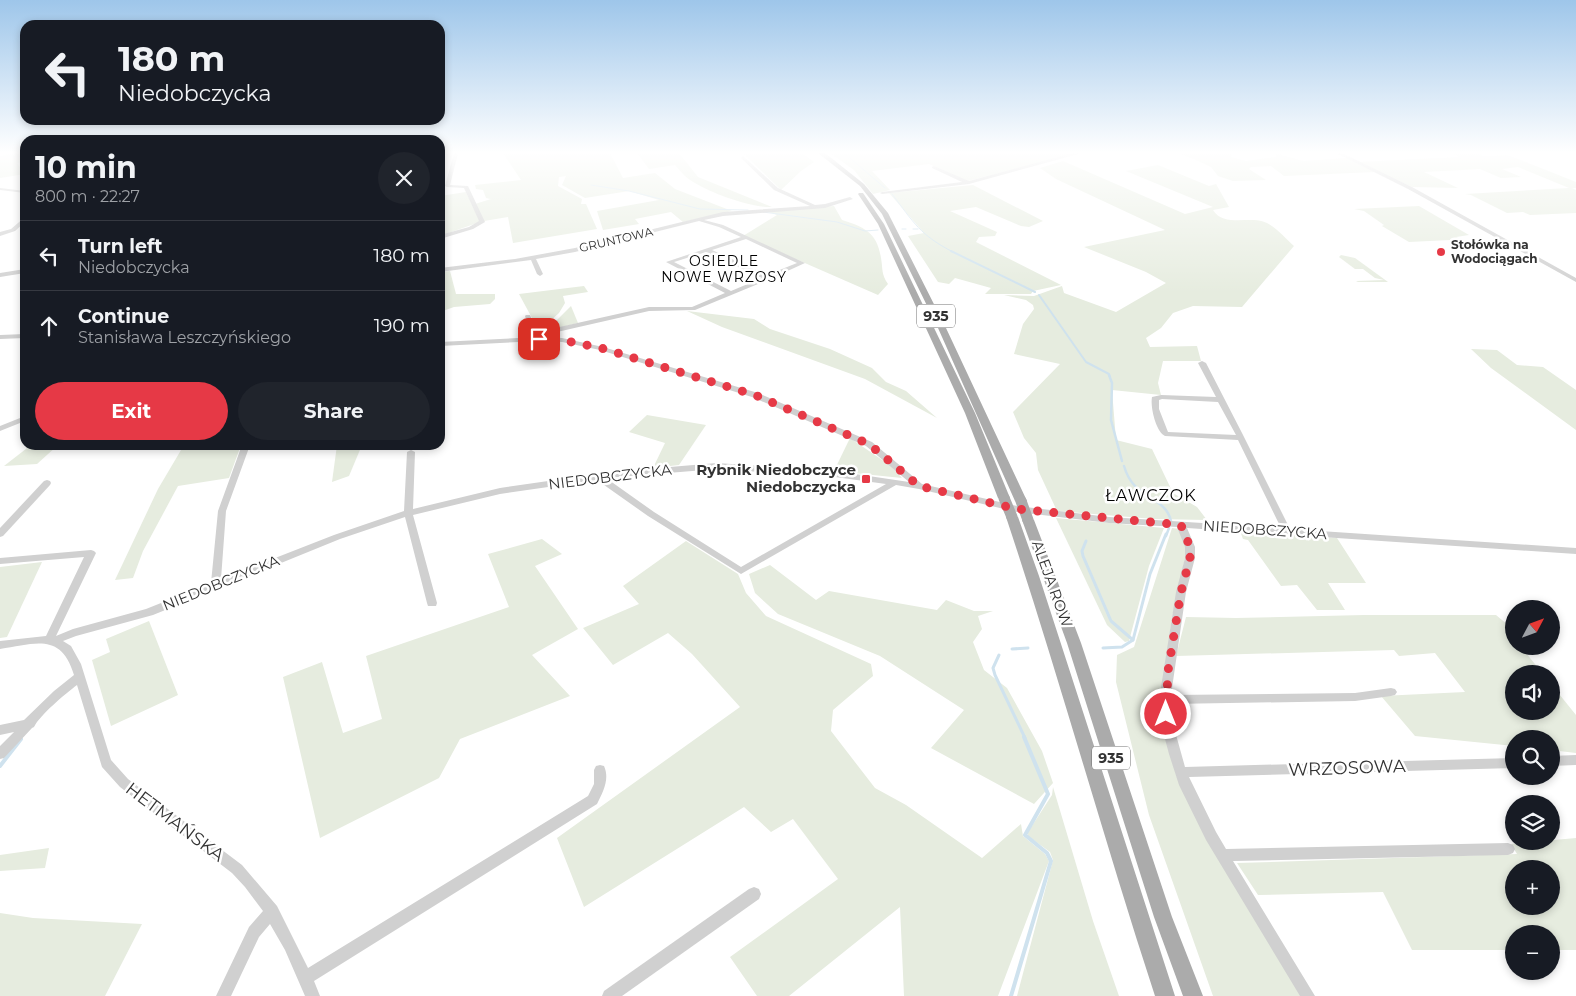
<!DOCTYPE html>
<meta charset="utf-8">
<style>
:root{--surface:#171b24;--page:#20242c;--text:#f1f3f6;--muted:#9ea1a6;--line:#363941;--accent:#e63946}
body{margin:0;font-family:Montserrat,sans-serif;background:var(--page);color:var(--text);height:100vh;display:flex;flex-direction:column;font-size:19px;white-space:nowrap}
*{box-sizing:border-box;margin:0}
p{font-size:16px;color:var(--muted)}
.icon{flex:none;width:28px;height:28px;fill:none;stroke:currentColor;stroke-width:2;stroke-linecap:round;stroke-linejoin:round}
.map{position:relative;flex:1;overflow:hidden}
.drawer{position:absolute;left:20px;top:135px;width:425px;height:315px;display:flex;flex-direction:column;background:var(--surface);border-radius:15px;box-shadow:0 2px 8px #0003}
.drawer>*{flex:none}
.banner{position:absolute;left:20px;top:20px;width:425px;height:105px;border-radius:15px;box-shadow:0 2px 8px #0003;background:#171b24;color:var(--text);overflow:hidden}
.needle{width:32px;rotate:49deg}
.buttons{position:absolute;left:1505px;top:600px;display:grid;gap:10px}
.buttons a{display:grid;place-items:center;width:55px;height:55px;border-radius:50%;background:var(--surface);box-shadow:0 2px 8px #0003;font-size:25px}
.pin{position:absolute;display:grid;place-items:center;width:42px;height:42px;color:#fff;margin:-21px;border-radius:10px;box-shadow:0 2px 8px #0006}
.me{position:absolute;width:55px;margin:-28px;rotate:0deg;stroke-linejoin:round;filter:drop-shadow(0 0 4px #0008)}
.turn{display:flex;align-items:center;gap:18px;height:105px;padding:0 15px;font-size:22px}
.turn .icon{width:65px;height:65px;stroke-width:2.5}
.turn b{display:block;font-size:35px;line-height:42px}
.round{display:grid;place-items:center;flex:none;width:52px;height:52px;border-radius:26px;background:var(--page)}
.summary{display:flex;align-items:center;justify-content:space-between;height:85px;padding:0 15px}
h1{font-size:30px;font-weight:700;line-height:38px}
.button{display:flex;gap:10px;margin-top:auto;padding:10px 15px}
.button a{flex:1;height:58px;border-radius:30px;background:var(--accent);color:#fff;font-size:20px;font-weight:700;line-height:58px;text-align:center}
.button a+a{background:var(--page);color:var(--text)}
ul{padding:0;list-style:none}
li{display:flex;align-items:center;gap:15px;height:70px;padding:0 15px;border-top:1px solid var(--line)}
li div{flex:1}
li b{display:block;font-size:19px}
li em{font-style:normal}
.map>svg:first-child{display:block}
.green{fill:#e6ecdf;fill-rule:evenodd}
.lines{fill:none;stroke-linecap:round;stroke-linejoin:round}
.stream-far4{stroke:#cfe2ee;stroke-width:1}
.stream-far3{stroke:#cfe2ee;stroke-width:2}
.stream-far2{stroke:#cfe2ee;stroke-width:2.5}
.stream-far1{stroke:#cfe2ee;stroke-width:3}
.stream{stroke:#cfe2ee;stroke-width:4}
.minor{fill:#d0d0d0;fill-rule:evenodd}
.major{fill:#ababab;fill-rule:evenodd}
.major-bridge{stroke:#ababab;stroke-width:11}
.route{stroke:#e63946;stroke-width:9;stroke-dasharray:0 16.2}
.poi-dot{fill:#e63946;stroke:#fff;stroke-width:2}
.labels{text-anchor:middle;stroke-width:5;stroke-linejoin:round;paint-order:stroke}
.far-street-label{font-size:12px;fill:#333;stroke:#fff}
.far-poi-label{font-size:12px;font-weight:bold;fill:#333;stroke:#fff;text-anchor:start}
.far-neighbourhood-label{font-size:14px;letter-spacing:1px;fill:#000;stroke:#fff}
.shield{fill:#fff;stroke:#707070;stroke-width:1}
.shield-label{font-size:14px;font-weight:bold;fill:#333}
.poi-label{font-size:15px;font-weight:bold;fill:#333;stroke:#fff;text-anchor:end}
.street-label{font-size:15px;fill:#333;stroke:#fff}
.neighbourhood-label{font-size:16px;letter-spacing:1px;fill:#000;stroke:#fff}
.near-street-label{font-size:18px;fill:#333;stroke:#fff}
</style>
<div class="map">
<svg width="1576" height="996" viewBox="0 0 1576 996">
<rect width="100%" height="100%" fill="#fff"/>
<g class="green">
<polygon points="14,153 25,153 25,161 17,163 25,174 0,178 0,156"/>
<polygon points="503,153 610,153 623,178 655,173 675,189 732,211 683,222 671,212 635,219 639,224 603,230 597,211 659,200 629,191 585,198 562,185 566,176 559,177 558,186 582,199 581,204 586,204 597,229 513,243 508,217 484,221 475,204 491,199 486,198 483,190 476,189 475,185 521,180"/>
<path d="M 637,153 L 679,153 L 698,177 L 772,207 C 752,208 713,194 695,183 C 687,179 681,172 675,165 L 649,169 Z"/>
<polygon points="740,153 802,153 814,162 801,171 781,190 745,155"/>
<polygon points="830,153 1077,153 968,181 929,164 872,171 890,190 873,194 854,170"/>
<polygon points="1177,153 1233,153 1231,157 1246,161 1276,157 1275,153 1303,161 1347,158 1375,172 1284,176 1271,166 1251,167 1249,169 1266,180 1233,181 1218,176 1211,167 1194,159"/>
<polygon points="1452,153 1477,153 1483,156 1508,155 1576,182 1576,188 1572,188 1576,190 1576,213 1530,215 1523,212 1507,213 1471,195 1465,194 1569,188 1518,167 1502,169 1521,177 1501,178 1480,169 1424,172 1458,188 1412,187 1358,162 1459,157"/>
<path d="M 1063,161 L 1185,214 L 1213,207 L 1126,171 L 1158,165 L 1209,186 L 1216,184 L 1229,207 L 1213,210 C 1224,228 1251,215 1267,223 C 1277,228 1286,239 1294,246 L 1242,307 L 1193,306 L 1173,313 L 1161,328 L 1146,338 L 1150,347 L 1197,346 L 1201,361 L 1163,361 L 1158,383 L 1161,395 L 1112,390 L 1116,440 L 1152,449 L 1173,493 L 1197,507 L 1207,520 L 1154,519 L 1057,511 L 1038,470 L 1036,453 L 1024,438 L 1013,412 L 1060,364 L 1014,354 L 1023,324 L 1034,309 L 1033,305 L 1026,300 L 1004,295 L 1034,296 L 1062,286 L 1064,293 L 1116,312 L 1166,283 L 1146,272 L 1084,247 L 1165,230 L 1056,179 L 1040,168 Z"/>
<polygon points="973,185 1043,221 1029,227 1021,226 976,207 950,211 997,232 995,236 979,237 976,242 1061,285 1033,291 1031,294 985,294 991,288 955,278 949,284 938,282 908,236 924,233 889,193"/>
<polygon points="466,192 480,222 440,236 440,196"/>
<path d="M 834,206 L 842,220 C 864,227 877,232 881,258 C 883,269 881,274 888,284 L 878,295 L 743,236 L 777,215 L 766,211 Z"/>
<polygon points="1419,206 1469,235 1456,237 1482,251 1474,251 1461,243 1450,240 1409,242 1382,226 1384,225 1364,211 1354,209"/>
<polygon points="1341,255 1355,258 1388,282 1358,282 1356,281 1384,280 1375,278 1363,269 1355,269 1339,257"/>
<polygon points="450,271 456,294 495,294 495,299 490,304 454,307 440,312 440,300 443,297 440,297 440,272"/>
<polygon points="584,286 588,292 563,296 565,303 559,313 539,331 519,294"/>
<polygon points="571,306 578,323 546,331"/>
<polygon points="687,311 754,319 770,329 830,349 872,368 886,382 906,391 937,418 865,379 722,327"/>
<polygon points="1471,349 1497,350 1517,365 1543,367 1576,390 1576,430 1491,368"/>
<polygon points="647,415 706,425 679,465 653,468 665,443 629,432"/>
<polygon points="850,438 891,466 902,478 834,471"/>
<polygon points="31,445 58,445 37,464 4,466"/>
<polygon points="184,445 241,445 229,478 178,486 143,551 133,578 115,580 158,489"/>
<polygon points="337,445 362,445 349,476 332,482"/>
<polygon points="1056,518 1164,528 1149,566 1129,641 1125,642 1107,625"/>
<polygon points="1172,528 1180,529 1187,549 1172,617 1164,678 1176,775 1302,996 1213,996 1149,815 1116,682 1117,655 1134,647"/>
<polygon points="1240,531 1337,538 1366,583 1328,583 1345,610 1317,610 1297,585 1281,586 1248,540 1243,539"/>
<polygon points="542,539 562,554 535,566 578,629 532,655 570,696 460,739 439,778 320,838 283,677 322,662 343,733 382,719 366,656 509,607 488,554"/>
<polygon points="686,541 738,574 746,593 766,616 871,664 873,676 833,710 831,731 875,788 906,805 982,858 1021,824 1023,836 1045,854 1049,861 998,996 904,996 900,907 789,996 757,996 730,957 838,879 793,819 771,832 744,807 584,907 557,838 740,707 692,654 668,633 613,665 583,628 639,604 623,586"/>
<polygon points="42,562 7,637 0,638 0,567"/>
<polygon points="770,565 816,600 829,591 937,610 946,600 974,611 993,611 978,616 982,629 973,642 984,670 1007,688 1042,751 1053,783 1034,804 931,748 964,710 880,656 778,614 755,593 749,574"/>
<polygon points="1364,615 1496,615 1514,630 1514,646 1533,647 1522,648 1543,674 1514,674 1514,711 1551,711 1551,684 1576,715 1576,753 1551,750 1551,739 1514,739 1514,746 1415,736 1381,696 1465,692 1435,653 1399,656 1394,650 1176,656 1186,617 1236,618"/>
<polygon points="149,621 178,695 111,726 92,660 110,652 106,639"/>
<polygon points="1053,787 1093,921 1119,996 1017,996 1053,860 1050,852 1028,836 1028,832 1052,795"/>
<path d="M 1576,838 L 1576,950 L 1551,950 L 1551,934 L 1514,934 L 1514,950 L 1412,950 L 1383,892 L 1258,895 L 1237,863 L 1517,854 L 1511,844 ZM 1514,869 L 1551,869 L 1551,906 L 1514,906 Z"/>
<polygon points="49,848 45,868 0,871 0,855"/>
<polygon points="0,913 33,918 142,924 105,996 0,996"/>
</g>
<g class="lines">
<g class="stream-far4">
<polyline points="844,153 885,188"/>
<polyline points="591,185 629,191 700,209 748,210"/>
<path d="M 892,194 C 914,223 920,235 953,252"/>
<polyline points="763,212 837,222 865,231 878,230"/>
<polyline points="902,229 906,229"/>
<polyline points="913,229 918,229"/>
</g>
<g class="stream-far3">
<polyline points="951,251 1035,292"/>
<polyline points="1039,295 1086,362 1109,374 1110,377"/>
</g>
<g class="stream-far2">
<polyline points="1109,375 1112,383 1111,420 1122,461"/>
<path d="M 1124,466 C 1134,501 1165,495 1171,521"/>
<polyline points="1166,536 1169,528"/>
</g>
<g class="stream-far1">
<polyline points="1086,541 1082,551 1083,556 1111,621 1133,640"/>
<polyline points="1103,648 1122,647 1133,640 1150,574 1166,534"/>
<polyline points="1012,649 1028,648"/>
<polyline points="999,655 993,668 995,675 1025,738"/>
</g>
<g class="stream">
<polyline points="0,766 21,739"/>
<polyline points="1011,996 1051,861 1047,853 1025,835 1048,794 1024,737"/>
</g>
<g class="minor">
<polygon points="454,153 458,153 450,185 468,186 485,222 473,229 440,239 440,235 469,227 479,221 464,188 447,187 445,186"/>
<polygon points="1073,153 1082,153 969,184 882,194 880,193 882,192 962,182 932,168 932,167 934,166 969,181"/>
<polygon points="1336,153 1342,153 1412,187 1576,278 1576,282 1408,189"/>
<path d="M 743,156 L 778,188 L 815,205 L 825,204 L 850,197 L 853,199 L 825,208 L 723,216 L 704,220 L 723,225 L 805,263 L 770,279 L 695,310 L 649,311 L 535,337 L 531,335 L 525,316 L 526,315 L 530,315 L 537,332 L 649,307 L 692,307 L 725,293 L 666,262 L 741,237 L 719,227 L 699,221 L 575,252 L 536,259 L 543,274 L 540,276 L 537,274 L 531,260 L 440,272 L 440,268 L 515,259 L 575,248 L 723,212 L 810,206 L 774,190 L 741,158 ZM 746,239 L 797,263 L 767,275 L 712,250 ZM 706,252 L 762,278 L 731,291 L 674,262 Z"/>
<polygon points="0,188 25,191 25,193 0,190"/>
<polygon points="25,217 25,222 15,231 0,236 0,232 11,229"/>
<polygon points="25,269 25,273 0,277 0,273"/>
<polygon points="25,334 25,338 0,339 0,335"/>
<path d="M 539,337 L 562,338 L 603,347 L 758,393 L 872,442 L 922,484 L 1017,506 L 1109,517 L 1281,528 L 1238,440 L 1165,436 C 1156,432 1150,407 1152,397 L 1161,395 L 1216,397 L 1198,363 L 1202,361 L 1206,363 L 1242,433 L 1290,529 L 1576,548 L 1576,554 L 1187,528 L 1195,547 L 1195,558 L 1186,592 L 1171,695 L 1355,693 L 1391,688 L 1395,689 L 1397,692 L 1395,695 L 1391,696 L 1355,701 L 1171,704 L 1173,724 L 1185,767 L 1514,758 L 1514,768 L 1189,777 L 1216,832 L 1226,849 L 1508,843 L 1513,845 L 1515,849 L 1513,853 L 1508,855 L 1233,861 L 1315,996 L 1300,996 L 1206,840 L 1179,785 L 1169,754 L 1161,724 L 1159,700 L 1176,592 L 1185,558 L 1185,547 L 1177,527 L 1109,523 L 1017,512 L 919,489 L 896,485 L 741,574 L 648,516 L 597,480 L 500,494 L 413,515 L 437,603 L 436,606 L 428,606 L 427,603 L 405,517 L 340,539 L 153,615 L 76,636 L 63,641 L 71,646 L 81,664 L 111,760 L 128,779 L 242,865 L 277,906 L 308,968 L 588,796 L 594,784 L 594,770 L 596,766 L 600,765 L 604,766 C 610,779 603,792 597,804 L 314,981 L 320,996 L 305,996 L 285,950 L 270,924 L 259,937 L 231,996 L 216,996 L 249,927 L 263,911 L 245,887 L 232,873 L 120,787 L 102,767 L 77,685 C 65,694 40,715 34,727 L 32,728 L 4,758 L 0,759 L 0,746 L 14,732 L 0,735 L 0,725 L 24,720 L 54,691 L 74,675 C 61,632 35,644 0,649 L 0,641 L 46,636 L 84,557 L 0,564 L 0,558 L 91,550 L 94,551 L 96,553 L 56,636 L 73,629 L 146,609 L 211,583 L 218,511 L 242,445 L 250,445 L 226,511 L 221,579 L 334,535 L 404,511 L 407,452 L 411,450 L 415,452 L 413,509 L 500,488 L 611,472 L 717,463 L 835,471 L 909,482 L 866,446 L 752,397 L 600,350 L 562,342 L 539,341 L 440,346 L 440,342 ZM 1162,399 L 1218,402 L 1236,435 L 1168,432 L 1159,409 L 1159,400 ZM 717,469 L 835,477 L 886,484 L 741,567 L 654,512 L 606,478 Z"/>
<polygon points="25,416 25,421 0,431 0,426"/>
<polygon points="47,480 50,481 51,483 50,485 3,536 0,537 0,528 44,481"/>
<polygon points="1576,755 1576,765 1551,766 1551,756"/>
<polygon points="754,887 759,889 761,894 759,899 622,996 602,996 604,991 749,889"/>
</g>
<g class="major">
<polygon points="818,153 825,153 864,184 888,213 946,328 1027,501 1025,503 1017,503 1015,501 938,328 882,214 860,186"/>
<polygon points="859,193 863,193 884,224 975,413 1010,498 1008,500 1004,501 998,498 965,413 878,224 858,194"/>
<path d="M 1012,513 L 1018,517 L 1039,576 L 1175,996 L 1155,996 C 1103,837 1059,676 1006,517 Z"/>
<polygon points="1028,516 1034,520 1081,643 1172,917 1203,996 1183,996 1154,917 1067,643 1022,520"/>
</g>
<g class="major-bridge">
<polyline points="1004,498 1012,517"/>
<polyline points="1021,501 1028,520"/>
</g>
</g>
<linearGradient id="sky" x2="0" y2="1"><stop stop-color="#9ec6ea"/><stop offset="0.52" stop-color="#fff"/><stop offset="1" stop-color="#fff" stop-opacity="0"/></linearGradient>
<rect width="1576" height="293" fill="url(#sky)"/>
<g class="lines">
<polyline class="route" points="539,339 562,340 601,348 755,395 869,444 919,486 1017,509 1181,525 1190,547 1190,558 1181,592 1168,671 1166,714"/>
</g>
<g class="poi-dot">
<circle cx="1441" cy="252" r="5"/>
<rect x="861" y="474" width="10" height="10" rx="2.5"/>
</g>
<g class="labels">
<g class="far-street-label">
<text transform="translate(616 240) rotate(-13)" y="4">GRUNTOWA</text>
</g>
<g class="far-poi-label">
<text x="1451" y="249">Stołówka na<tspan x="1451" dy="14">Wodociągach</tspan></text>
</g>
<g class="far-neighbourhood-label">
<text x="724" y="266">OSIEDLE<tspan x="724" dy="16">NOWE WRZOSY</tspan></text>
</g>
<g class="shield">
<rect x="917" y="304.5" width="38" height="23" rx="4"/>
<rect x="1092" y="746.5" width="38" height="23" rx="4"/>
</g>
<g class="shield-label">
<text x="936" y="321">935</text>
<text x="1111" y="763">935</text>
</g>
<g class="poi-label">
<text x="856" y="475">Rybnik Niedobczyce<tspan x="856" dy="17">Niedobczycka</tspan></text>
</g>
<g class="street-label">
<text transform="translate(610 477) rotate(-7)" y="5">NIEDOBCZYCKA</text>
<text transform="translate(1265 530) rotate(4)" y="5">NIEDOBCZYCKA</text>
<text transform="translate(221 583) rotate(-22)" y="5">NIEDOBCZYCKA</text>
<text transform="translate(1052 584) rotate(70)" y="5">ALEJA ROW</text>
</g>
<g class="neighbourhood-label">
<text x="1151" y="501">ŁAWCZOK</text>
</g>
<g class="near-street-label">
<text transform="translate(1347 768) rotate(-2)" y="6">WRZOSOWA</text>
<text transform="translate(175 822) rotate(37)" y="6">HETMAŃSKA</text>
</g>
</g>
</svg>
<div class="buttons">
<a><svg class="needle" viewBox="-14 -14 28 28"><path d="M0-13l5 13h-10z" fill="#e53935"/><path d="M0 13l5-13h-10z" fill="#9ea1a6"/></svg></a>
<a><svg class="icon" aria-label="sound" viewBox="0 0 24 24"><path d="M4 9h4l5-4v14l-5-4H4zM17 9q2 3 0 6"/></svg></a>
<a><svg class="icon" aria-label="search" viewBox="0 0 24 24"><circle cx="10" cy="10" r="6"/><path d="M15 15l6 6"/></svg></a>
<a><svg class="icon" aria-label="layers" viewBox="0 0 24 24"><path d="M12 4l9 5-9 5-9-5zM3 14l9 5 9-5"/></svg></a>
<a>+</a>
<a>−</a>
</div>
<div class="pin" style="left:539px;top:339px;background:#d93025"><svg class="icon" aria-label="arrive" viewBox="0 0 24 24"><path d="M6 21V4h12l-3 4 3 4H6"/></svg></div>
<svg class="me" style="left:1166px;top:714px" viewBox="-20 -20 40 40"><circle r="17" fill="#e63946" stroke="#fff" stroke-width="3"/><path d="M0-11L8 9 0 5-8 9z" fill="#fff"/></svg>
<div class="banner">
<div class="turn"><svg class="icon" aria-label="left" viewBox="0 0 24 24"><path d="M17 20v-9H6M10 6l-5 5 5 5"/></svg><div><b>180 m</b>Niedobczycka</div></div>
</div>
<section class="drawer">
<div class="summary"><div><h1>10 min</h1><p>800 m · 22:27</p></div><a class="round"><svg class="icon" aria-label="close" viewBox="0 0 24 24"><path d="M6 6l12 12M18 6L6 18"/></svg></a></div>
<ul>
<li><svg class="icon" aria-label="left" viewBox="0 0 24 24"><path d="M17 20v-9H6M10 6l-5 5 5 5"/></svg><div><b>Turn left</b><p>Niedobczycka</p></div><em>180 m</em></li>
<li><svg class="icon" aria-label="ahead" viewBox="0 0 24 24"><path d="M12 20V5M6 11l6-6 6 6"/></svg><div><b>Continue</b><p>Stanisława Leszczyńskiego</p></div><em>190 m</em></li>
</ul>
<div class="button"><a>Exit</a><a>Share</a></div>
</section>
</div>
